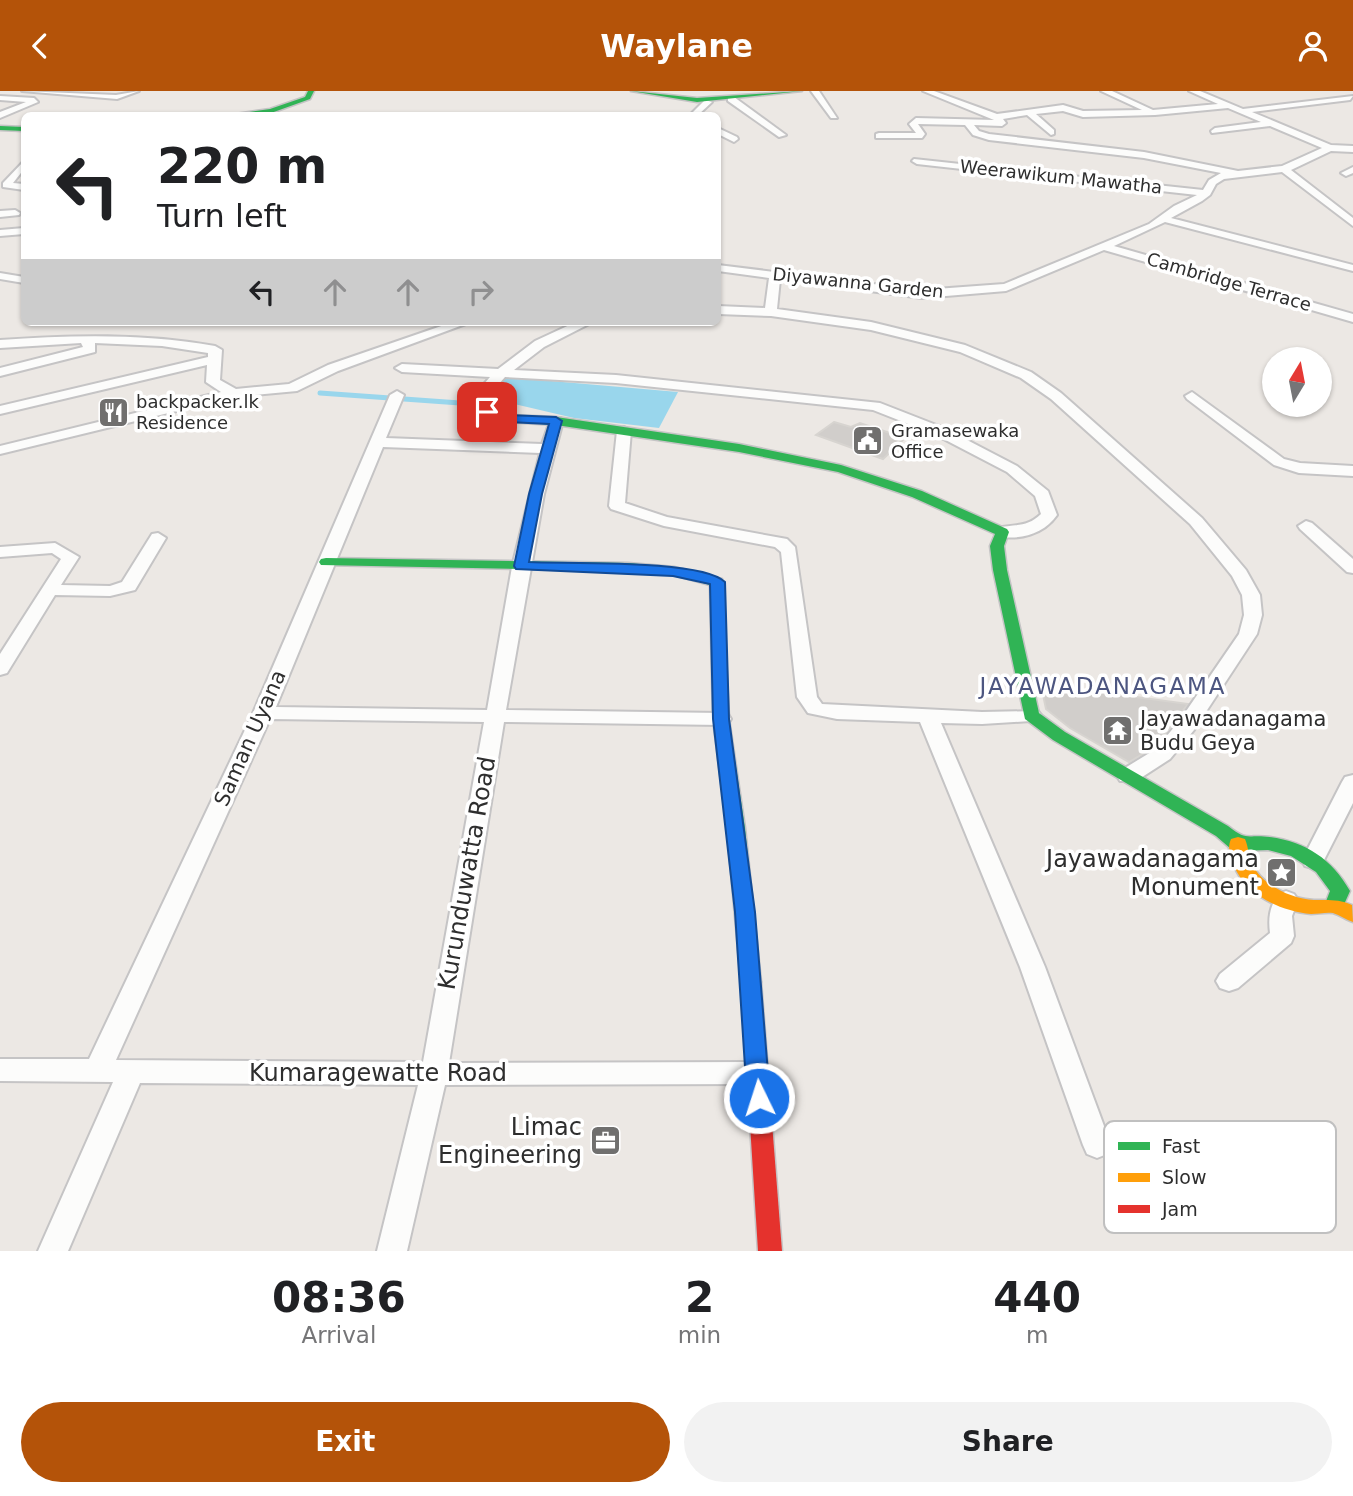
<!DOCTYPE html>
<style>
:root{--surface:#fff;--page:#f2f2f2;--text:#202124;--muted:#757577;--accent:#b45309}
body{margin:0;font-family:"DejaVu Sans",sans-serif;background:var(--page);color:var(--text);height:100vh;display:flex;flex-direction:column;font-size:26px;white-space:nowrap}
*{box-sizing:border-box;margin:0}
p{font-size:23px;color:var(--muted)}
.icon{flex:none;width:38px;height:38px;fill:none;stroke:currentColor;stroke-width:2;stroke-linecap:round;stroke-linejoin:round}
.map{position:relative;height:1160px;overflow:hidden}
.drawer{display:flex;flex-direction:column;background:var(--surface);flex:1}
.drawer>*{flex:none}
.banner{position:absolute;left:21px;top:21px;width:700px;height:214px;border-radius:10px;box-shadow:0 2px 5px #0004;background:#fff;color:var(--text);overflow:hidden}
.needle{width:46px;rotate:10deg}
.fabs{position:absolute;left:1262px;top:256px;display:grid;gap:14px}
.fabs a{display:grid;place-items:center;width:70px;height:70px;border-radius:50%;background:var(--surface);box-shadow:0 2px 5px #0004;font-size:35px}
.pin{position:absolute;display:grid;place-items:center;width:60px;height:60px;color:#fff;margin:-30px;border-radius:14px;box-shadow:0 4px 10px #0006}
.me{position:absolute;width:77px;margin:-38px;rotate:356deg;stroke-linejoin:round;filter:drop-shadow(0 0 5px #0008)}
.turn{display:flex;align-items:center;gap:24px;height:147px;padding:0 21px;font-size:32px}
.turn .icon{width:91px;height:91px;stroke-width:2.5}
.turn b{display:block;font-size:49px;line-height:60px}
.lanes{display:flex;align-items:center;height:66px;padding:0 21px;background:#0003;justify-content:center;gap:35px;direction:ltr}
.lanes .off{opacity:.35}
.eta{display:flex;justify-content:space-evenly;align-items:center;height:119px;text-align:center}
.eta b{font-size:42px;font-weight:600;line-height:49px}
.primary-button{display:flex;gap:14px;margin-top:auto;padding:14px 21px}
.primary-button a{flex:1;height:80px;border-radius:42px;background:var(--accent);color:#fff;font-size:28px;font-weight:600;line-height:80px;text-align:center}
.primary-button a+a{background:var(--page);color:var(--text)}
header{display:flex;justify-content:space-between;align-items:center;height:91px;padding:0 21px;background:var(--accent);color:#fff;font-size:32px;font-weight:600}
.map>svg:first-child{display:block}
.water{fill:#99d6ec}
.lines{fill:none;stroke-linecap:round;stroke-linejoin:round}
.stream{stroke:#99d6ec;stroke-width:5}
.building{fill:#d1cecb;stroke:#d7d4d0;stroke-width:2}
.street-casing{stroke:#c5c4c5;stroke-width:4}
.fast-casing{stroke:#c5c4c5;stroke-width:3}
.slow-casing{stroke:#c5c4c5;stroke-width:3}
.jam-casing{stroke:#c5c4c5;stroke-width:3}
.street{fill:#fcfcfb;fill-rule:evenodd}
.fast{fill:#30b455;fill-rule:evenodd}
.slow{fill:#ff9f0a;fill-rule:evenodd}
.jam{fill:#e5322d;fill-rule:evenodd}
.route{fill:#1a73e8;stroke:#114b97;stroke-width:2}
.labels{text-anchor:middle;stroke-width:7;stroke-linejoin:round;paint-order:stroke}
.far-street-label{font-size:18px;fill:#2e2e2e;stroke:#fff}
.far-poi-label{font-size:18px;fill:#2e2e2e;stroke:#fff;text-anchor:start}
.poi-label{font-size:21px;fill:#2e2e2e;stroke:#fff;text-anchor:start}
.street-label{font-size:21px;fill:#2e2e2e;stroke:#fff}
.neighbourhood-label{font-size:23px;letter-spacing:2px;fill:#4d5680;stroke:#fff}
.near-poi-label{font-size:24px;fill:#2e2e2e;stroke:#fff;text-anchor:end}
.near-street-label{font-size:24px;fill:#2e2e2e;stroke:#fff}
.key{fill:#fff;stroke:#c0c0c0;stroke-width:2}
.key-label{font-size:19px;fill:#2e2e2e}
</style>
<header><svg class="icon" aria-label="back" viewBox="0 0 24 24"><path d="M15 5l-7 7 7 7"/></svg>Waylane<svg class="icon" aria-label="person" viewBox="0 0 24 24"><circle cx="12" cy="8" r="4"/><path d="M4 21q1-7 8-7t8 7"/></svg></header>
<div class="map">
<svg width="1353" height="1160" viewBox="0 0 1353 1160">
<rect width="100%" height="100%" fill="#ece8e4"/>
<polygon class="water" points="505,286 678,301 659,337 574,327 485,306 492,296"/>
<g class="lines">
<polyline class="stream" points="320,302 460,312"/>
</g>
<g class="building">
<polygon points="834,331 851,336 860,332 905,347 883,368 816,344"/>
<polygon points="1042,599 1099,601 1188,613 1154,656 1129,671 1070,637 1046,618"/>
</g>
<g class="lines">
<defs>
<g id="street">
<polygon points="22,0 116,4 139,0 117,8"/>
<polygon points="811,0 819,0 837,27 831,27"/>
<path d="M 923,0 L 934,0 L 997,23 L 1063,14 L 1083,20 L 1142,19 L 1101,0 L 1112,0 L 1153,19 L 1218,13 L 1189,0 L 1200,0 L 1243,18 L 1353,5 L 1350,9 L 1252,21 L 1331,54 L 1353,55 L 1353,61 L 1331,60 L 1291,79 L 1353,127 L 1353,135 L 1282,81 L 1224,88 L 1216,93 L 1210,104 L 1202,110 L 1171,127 L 1353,174 L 1353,180 L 1165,131 L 1114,155 L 1353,223 L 1353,231 L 1104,159 L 1006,200 L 922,207 L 780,188 L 777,218 L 871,231 L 965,254 L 1031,281 L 1061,302 L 1202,427 L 1246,479 L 1260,504 L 1262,524 L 1257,543 L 1194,639 L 1170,668 L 1136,690 L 1120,690 L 1117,685 L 1120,680 L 1156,658 L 1180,629 L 1239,543 L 1244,524 L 1242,504 L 1232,485 L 1190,433 L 1051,308 L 1021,287 L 960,261 L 871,239 L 771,225 L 718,223 L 718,215 L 765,217 L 769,187 L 718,180 L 718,174 L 922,199 L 1004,193 L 1149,133 L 1174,115 L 1197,104 L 917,73 L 912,70 L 914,68 L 1203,99 L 1209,89 L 1221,82 L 1144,67 L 989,49 L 973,44 L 965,34 L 918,33 L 925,43 L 922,47 L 876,47 L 876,43 L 879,42 L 916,42 L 909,33 L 916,27 L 994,29 ZM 1228,17 L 1261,31 L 1215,37 L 1211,40 L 1212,42 L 1270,35 L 1322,57 L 1282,75 L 1238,80 L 1144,61 L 989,43 L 979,40 L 974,34 L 1002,35 L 1006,32 L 1003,28 L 1027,24 L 1051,44 L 1054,43 L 1054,39 L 1036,23 L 1063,20 L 1083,26 L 1155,24 Z"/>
<polygon points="0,5 34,7 38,11 0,27 0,21 26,11 0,9"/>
<polygon points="728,6 734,6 786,44 779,46 728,10"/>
<polygon points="705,9 712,11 698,24 690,24"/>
<polygon points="718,37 737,46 738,48 734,51 718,43"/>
<polygon points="24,70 24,78 13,92 24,93 24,99 3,96 3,92"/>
<polygon points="1353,76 1353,82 1346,85 1341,82"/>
<polygon points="15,119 20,122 19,124 0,126 0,120"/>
<polygon points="24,137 24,143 0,145 0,139"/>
<polygon points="0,182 24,186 24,192 0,188"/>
<path d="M 453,231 L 471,231 L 338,280 L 297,300 L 234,306 L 0,363 L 0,355 L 221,301 L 206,291 L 207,274 L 0,323 L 0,315 L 208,266 L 208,262 L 162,255 L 95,252 L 95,261 L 0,285 L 0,277 L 83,256 L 81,252 L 0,257 L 0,249 C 72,244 143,242 215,255 L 222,259 L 220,289 L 236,298 L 289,293 L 328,274 Z"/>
<path d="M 576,231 L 593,231 L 544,256 L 514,279 L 616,284 L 880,312 L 944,337 L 1017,375 L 1048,400 L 1057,424 C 1044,443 1019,450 996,445 L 994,441 L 996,437 C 1014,433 1027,437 1041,423 L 1035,405 L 1007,381 L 934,343 L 873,319 L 616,292 L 505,286 L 484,310 L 494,321 L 487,325 L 482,324 L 469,310 L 490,286 L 402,281 L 395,277 L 402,273 L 498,278 L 535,250 Z"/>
<path d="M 397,300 L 404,304 L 386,347 L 542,353 L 551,327 L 561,327 L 563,330 L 544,403 L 506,619 L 721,622 L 728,623 L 731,628 L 728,633 L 721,634 L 504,631 L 449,972 L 757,971 L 767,974 L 771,982 L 767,990 L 757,993 L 445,994 L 407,1160 L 377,1160 L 418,994 L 140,992 L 68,1160 L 38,1160 L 113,991 L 0,990 L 0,968 L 89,968 L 253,622 L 390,304 ZM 383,356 L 540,362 L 512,476 L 487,619 L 276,616 ZM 270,628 L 484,631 L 423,971 L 116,969 Z"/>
<polygon points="1192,301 1284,368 1300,372 1353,375 1353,385 1299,382 1274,374 1187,308 1185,305"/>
<polygon points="624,336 631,340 625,412 667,426 787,448 795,456 817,606 822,613 982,621 1038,620 1041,624 1038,628 1031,630 982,633 941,632 1045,876 1111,1054 1107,1063 1097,1067 1087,1063 1083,1054 1020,876 920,631 837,628 808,622 797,606 781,461 775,456 664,435 611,418 609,415 617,340"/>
<polygon points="1306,430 1312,432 1353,468 1353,482 1347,481 1300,438 1298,435"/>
<polygon points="158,442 166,447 135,499 110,505 55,504 7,582 0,584 0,563 61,468 52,462 0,466 0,456 55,452 79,466 61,494 110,495 122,491 152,443"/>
<polygon points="1353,684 1353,712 1324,769 1321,775 1313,777 1305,775 1302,769 1342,691 1345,686"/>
<path d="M 1286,800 L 1294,803 L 1298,809 L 1292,825 L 1294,845 L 1291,852 L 1238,897 L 1229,900 L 1220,897 L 1216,890 L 1220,883 L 1270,842 C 1268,826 1270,816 1278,803 Z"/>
</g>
<g id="fast">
<polygon points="308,0 314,0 310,8 271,22 229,24 270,18 305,6"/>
<polygon points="631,0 697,7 802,0 697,11"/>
<polygon points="0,35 24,36 24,40 0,39"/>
<path d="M 487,318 L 507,324 L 556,326 L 739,353 L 841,374 L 922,400 L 1007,438 L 1009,441 L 1004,455 L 1007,479 L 1039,622 L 1065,641 L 1228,735 C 1248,751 1247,743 1270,746 C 1306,751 1332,768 1350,800 L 1342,818 L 1335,820 L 1328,818 L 1325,813 L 1330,800 L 1316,781 L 1291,765 L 1268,759 L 1238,760 L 1231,758 L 1216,745 L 1053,649 L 1025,628 L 993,479 L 990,455 L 995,443 L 912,406 L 838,381 L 739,361 L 556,334 L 506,331 L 483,323 L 483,319 Z"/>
<polygon points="326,467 628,472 674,476 722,488 729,628 745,737 761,891 758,897 751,899 744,897 741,891 727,737 713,628 710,494 674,484 628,480 321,474 319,471 321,468"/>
</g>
<path id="slow" d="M 1238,746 L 1245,748 C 1249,757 1248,766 1253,775 C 1264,795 1292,808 1314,809 C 1329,809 1339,808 1352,814 L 1353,831 C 1346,829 1340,824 1333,822 C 1326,821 1318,823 1311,823 C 1280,820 1246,804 1234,775 C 1230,766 1227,757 1231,748 Z"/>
<polygon id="jam" points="751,883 758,885 761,891 782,1160 758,1160 741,891 744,885"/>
</defs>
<use href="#street" class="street-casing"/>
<use href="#fast" class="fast-casing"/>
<use href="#slow" class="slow-casing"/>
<use href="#jam" class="jam-casing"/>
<use href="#street" class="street"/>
<use href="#fast" class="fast"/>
<use href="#slow" class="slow"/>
<use href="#jam" class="jam"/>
</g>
<path class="route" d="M 487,317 L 507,324 L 556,326 L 562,330 L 542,403 L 529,471 C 566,473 702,468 725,491 L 729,628 L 755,821 L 770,1007 L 767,1014 L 759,1017 L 751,1014 L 747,1007 L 735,821 L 713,628 L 710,493 L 673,485 L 516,478 L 514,475 L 529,403 L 549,333 L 506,331 L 483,323 L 481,321 Z"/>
<defs>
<symbol id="restaurant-square" viewBox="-11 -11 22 22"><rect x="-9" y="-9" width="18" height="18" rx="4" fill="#706f6e" stroke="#fff"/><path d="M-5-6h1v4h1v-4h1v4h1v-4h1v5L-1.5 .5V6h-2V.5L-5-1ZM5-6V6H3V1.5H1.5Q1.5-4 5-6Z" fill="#fff"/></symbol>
<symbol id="civic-square" viewBox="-11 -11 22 22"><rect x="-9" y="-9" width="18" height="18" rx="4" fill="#706f6e" stroke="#fff"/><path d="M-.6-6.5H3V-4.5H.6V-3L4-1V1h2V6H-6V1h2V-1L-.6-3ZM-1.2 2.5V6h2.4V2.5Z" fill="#fff"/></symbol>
<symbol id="temple-square" viewBox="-11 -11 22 22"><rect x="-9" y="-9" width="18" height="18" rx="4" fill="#706f6e" stroke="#fff"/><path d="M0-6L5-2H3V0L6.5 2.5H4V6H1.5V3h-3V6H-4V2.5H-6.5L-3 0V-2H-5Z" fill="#fff"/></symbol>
<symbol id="sight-square" viewBox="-11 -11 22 22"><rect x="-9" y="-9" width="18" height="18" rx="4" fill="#706f6e" stroke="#fff"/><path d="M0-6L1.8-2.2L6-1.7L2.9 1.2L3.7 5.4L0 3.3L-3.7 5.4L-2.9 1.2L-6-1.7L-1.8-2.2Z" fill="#fff"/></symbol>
<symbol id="office-square" viewBox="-11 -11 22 22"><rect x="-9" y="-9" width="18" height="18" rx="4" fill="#706f6e" stroke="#fff"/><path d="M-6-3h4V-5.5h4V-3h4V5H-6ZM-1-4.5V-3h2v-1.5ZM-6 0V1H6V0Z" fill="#fff"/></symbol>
</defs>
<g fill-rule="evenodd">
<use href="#restaurant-square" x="96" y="304" width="35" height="35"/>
<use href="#civic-square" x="850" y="332" width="35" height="35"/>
<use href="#temple-square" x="1100" y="622" width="35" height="35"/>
<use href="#sight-square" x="1264" y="764" width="35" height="35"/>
<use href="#office-square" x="588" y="1032" width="35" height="35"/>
</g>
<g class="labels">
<g class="far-street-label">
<text transform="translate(1061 86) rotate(6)" y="6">Weerawikum Mawatha</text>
<text transform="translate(1229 191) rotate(16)" y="6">Cambridge Terrace</text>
<text transform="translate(858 192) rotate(6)" y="6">Diyawanna Garden</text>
</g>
<g class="far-poi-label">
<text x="136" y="317">backpacker.lk<tspan x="136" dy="21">Residence</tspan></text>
<text x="891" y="346">Gramasewaka<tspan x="891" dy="21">Office</tspan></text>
</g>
<g class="poi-label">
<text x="1140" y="635">Jayawadanagama<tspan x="1140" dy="24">Budu Geya</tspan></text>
</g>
<g class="street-label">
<text transform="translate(250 647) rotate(-66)" y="7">Saman Uyana</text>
</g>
<g class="neighbourhood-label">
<text x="1103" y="603">JAYAWADANAGAMA</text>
</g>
<g class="near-poi-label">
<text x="1259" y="776">Jayawadanagama<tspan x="1259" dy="28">Monument</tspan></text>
<text x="582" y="1044">Limac<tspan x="582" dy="28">Engineering</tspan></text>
</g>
<g class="near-street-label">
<text transform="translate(467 782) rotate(-80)" y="8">Kurunduwatta Road</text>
<text x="378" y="990">Kumaragewatte Road</text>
</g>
</g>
<rect x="1104" y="1030" width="232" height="112" rx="10" class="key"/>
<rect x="1118" y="1051" width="32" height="8" fill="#30b455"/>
<rect x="1118" y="1082" width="32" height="9" fill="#ff9f0a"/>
<rect x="1118" y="1114" width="32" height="8" fill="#e5322d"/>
<g class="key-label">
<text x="1162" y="1062">Fast</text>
<text x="1162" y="1093">Slow</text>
<text x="1162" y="1125">Jam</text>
</g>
</svg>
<div class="fabs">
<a><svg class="needle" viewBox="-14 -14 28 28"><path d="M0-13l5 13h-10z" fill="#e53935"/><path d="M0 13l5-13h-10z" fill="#757577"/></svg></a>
</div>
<div class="pin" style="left:487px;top:321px;background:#d93025"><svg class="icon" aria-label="arrive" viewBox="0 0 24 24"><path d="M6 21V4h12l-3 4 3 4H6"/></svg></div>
<svg class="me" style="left:759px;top:1007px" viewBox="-20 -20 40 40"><circle r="17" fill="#1a73e8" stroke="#fff" stroke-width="3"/><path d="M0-11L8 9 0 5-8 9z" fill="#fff"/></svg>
<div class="banner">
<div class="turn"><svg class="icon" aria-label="left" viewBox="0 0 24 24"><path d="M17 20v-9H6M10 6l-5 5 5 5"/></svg><div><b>220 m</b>Turn left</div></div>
<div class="lanes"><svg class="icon" aria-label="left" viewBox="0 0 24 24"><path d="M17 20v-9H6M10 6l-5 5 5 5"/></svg><svg class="icon off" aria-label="ahead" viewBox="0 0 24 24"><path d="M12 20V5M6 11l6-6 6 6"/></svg><svg class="icon off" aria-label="ahead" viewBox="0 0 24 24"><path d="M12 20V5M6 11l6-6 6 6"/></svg><svg class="icon off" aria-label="right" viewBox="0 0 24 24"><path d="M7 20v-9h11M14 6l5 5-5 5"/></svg></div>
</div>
</div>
<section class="drawer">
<div class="eta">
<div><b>08:36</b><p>Arrival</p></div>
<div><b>2</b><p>min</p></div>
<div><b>440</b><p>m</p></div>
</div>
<div class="primary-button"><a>Exit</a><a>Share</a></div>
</section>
